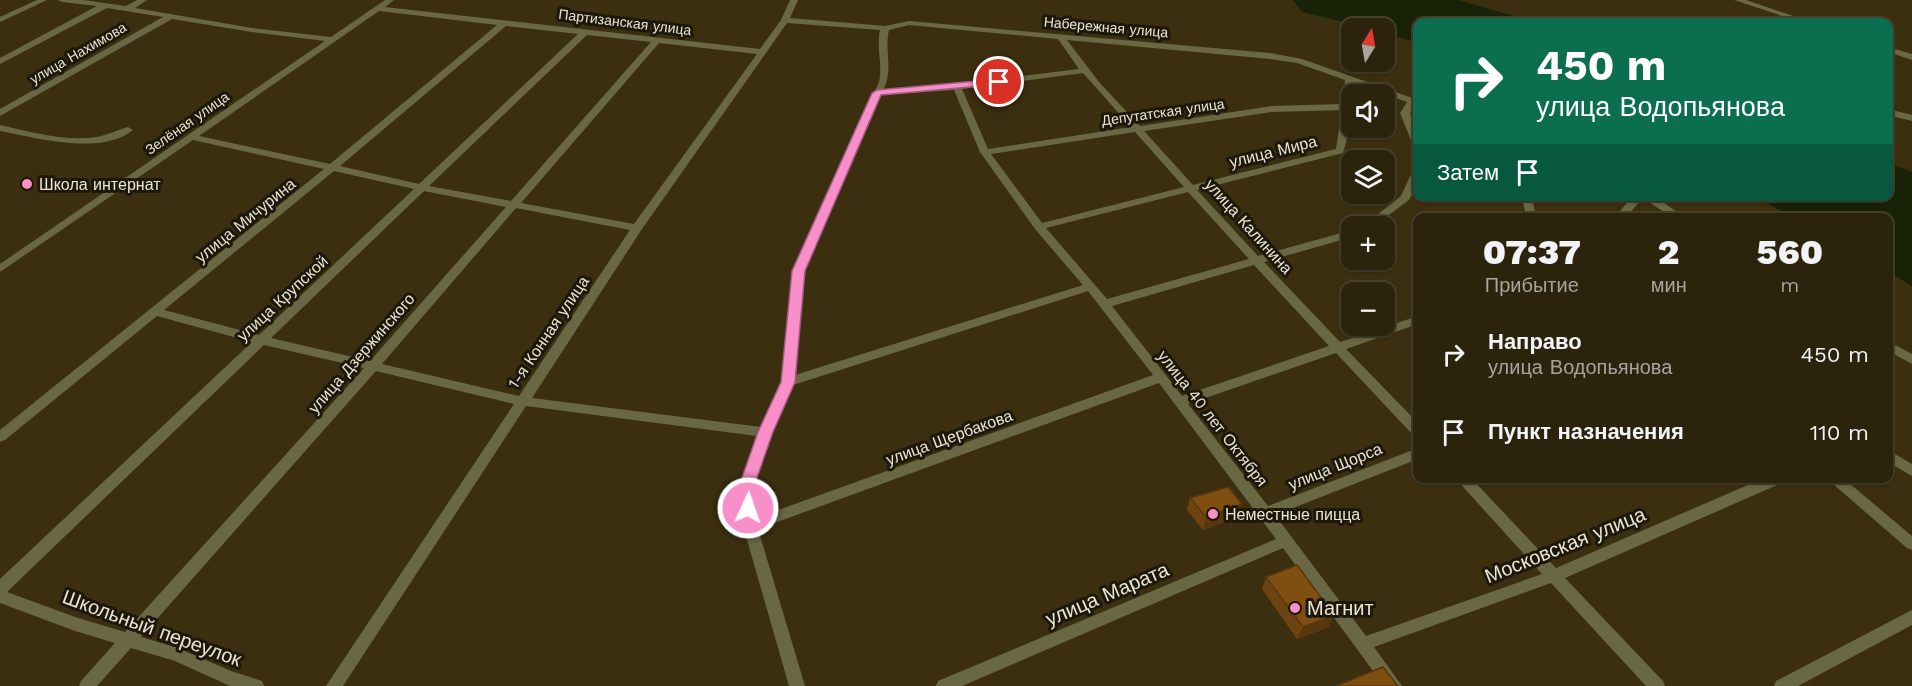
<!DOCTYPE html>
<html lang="ru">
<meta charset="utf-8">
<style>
:root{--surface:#2c230c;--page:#382f1a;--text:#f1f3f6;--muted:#a6a49d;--line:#48402d}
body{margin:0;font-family:"Work Sans",sans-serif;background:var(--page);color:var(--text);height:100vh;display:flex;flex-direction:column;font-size:22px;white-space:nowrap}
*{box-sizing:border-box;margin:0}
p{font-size:20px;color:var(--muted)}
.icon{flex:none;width:33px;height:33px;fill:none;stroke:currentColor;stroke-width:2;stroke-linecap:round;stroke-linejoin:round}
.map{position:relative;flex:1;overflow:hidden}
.side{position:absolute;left:1413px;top:213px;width:480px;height:270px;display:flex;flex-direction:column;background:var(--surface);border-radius:12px;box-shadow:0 2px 4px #0004,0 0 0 2px var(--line)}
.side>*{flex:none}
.banner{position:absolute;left:1413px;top:18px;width:480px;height:183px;border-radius:12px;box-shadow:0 2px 4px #0004,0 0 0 2px var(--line);background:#0b6e4f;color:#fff;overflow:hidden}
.needle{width:39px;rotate:11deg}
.buttons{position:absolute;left:1341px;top:18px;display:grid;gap:12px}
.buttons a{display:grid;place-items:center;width:54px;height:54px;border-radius:12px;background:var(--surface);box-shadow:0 2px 4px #0004,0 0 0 2px var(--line);font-size:30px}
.pin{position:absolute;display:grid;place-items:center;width:51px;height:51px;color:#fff;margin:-26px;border:3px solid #fff;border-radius:50%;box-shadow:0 2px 6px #0007}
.me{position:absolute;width:66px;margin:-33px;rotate:3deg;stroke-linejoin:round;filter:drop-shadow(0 0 4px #0008)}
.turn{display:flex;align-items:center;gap:21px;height:126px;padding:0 24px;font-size:27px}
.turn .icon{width:78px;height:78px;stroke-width:2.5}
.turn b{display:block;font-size:42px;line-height:51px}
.then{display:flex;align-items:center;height:57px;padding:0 24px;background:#0003;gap:12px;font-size:22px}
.eta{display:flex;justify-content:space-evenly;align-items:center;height:102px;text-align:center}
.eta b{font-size:36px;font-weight:800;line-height:42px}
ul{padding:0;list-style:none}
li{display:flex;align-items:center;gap:18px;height:78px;padding:0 24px}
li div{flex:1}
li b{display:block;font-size:22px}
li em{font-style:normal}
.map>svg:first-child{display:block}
.water{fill:#172207}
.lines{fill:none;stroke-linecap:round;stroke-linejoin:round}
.street{fill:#696843;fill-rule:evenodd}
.wall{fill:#6d440f}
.shaded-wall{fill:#59370d}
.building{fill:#7f4f12;stroke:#59370d;stroke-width:1.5}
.route{fill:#f98fc9;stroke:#a25d83;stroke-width:1.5}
.poi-dot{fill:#f98fc9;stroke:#1d180b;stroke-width:2}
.labels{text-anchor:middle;stroke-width:6;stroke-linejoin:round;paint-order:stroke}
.far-street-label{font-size:14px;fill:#ebe4d2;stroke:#1d180b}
.street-label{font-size:16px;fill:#ebe4d2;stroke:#1d180b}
.poi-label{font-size:16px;fill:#ebe4d2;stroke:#1d180b;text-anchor:start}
.near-street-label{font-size:20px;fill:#ebe4d2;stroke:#1d180b}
.near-poi-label{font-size:20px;fill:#ebe4d2;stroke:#1d180b;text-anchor:start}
</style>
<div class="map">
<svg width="1912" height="686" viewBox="0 0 1912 686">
<rect width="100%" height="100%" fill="#3b2f10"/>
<g class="water">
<polygon points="1293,0 1459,0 1534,22 1418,22 1417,43 1385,33 1384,28 1369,28 1302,12"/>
<polygon points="1889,163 1912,172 1912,286 1889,272 1888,218 1792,217 1756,197 1888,196"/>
</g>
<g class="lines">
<g class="street">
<polygon points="37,0 47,0 0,22 0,17"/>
<path d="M 58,0 L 83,0 L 126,6 L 137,0 L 147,0 L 135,8 L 252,28 L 331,37 L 385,0 L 394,0 L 385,7 L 760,49 L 781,20 L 790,0 L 798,0 L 790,18 L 885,26 L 909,21 L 1270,53 L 1302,59 L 1418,100 L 1418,106 L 1414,105 L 1410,113 L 1418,132 L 1418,148 L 1413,145 L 1400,113 L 1407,102 L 1354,83 L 1350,129 L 1343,153 L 1197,190 L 1258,256 L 1352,230 L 1352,237 L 1264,262 L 1340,342 L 1418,316 L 1418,324 L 1346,349 L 1418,423 L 1418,437 L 1413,435 L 1336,353 L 1188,404 L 1268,506 L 1418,448 L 1418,459 L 1275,515 L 1366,636 L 1542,574 L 1455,478 L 1471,478 L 1556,568 L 1764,478 L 1786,478 L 1784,482 L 1565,578 L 1663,681 L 1665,686 L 1646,686 L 1551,583 L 1374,647 L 1402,686 L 1384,686 L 1283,548 L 962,686 L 936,686 L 938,681 L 1276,539 L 1159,383 L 758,529 L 805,686 L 789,686 L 743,526 L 738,490 L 757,436 L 526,406 L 343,686 L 326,686 L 514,404 L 376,371 L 141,637 L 178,648 L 231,671 L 262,681 L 264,686 L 230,686 L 175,661 L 131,648 L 97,686 L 79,686 L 81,681 L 115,643 L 75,631 L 0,603 L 0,579 L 252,342 L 157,316 L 5,440 L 0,442 L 0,430 L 324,169 L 193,140 L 0,272 L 0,264 L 325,41 L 252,32 L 172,19 L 0,116 L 0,109 L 163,17 L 107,8 L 0,64 L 0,58 L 97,6 L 62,2 ZM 379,11 L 497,25 L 330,164 L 199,136 ZM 787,23 L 880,30 C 876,48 883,65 879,82 L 793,271 L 782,382 L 761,427 L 532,398 L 642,229 ZM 909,25 L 1058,39 L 1079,69 L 957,84 L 883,90 C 894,71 884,50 889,30 ZM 506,26 L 578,34 L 419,184 L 340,166 ZM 587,35 L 651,42 L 511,201 L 429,186 ZM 1067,40 L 1270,59 L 1297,63 L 1345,80 L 1343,104 L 1272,106 L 1140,126 L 1099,82 ZM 659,43 L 757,54 L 634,224 L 521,203 ZM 1083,73 L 1131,127 L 988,149 L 962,89 ZM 954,90 L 980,152 L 1035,229 L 1083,285 L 795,375 L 805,271 L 880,95 ZM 1342,110 L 1336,149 L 1193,185 L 1144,131 L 1272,112 ZM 1135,132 L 1184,187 L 1042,223 L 991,154 ZM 334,171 L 414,189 L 259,335 L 164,310 ZM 424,191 L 506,207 L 370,361 L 271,338 ZM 1188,192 L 1249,259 L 1107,299 L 1046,228 ZM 516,208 L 630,230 L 519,396 L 382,364 ZM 1254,265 L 1329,346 L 1182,396 L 1112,306 ZM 1088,291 L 1153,375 L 756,518 L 752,490 L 772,432 L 793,385 ZM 264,345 L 364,368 L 125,632 L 75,617 L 7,592 Z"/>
<polygon points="1734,0 1746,0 1811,22 1800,22"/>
<polygon points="1888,47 1912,54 1912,60 1888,52"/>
<polygon points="1888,109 1912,115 1912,121 1888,115"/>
<path d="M 0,125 C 31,132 65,142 97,137 C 108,135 117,130 128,127 L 133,130 C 101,156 37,138 0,131 Z"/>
<polygon points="1418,167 1418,182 1409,200 1374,226 1363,226 1401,196 1413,170"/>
<polygon points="1521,196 1531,196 1537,218 1527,218"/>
<polygon points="1633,196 1654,196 1686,218 1673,218 1643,198 1625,218 1614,218"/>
<polygon points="1888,341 1912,354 1912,364 1888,351"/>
<polygon points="1888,450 1912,464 1912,476 1888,462"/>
<polygon points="1826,478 1843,478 1912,536 1912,550 1907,548"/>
<polygon points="1912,610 1912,625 1798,686 1774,686 1776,681"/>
</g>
</g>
<g class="wall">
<polygon points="1190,498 1242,504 1239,517 1203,530 1187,510"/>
<polygon points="1266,577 1329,627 1297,639 1262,589"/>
</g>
<g class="shaded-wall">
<polygon points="1242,504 1239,517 1203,530 1206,517"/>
<polygon points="1334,615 1329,627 1297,639 1303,627"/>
</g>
<g class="building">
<polygon points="1228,487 1242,504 1206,517 1190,498"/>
<polygon points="1297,565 1334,615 1303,627 1266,577"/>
<polygon points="1383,667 1398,686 1336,686"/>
</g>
<polygon class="route" points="999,79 1004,82 1003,84 881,95 805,271 795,382 773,432 753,489 756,508 748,514 742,512 738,489 758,432 781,382 792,271 872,93 877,90"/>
<g class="poi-dot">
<circle cx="27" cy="184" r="6"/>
<circle cx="1213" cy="514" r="6"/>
<circle cx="1295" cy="608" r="6"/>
</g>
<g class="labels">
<g class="far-street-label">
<text transform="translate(625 22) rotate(7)" y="5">Партизанская улица</text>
<text transform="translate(1106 27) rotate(5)" y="5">Набережная улица</text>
<text transform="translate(78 53) rotate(-30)" y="5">улица Нахимова</text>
<text transform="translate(1163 112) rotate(-8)" y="5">Депутатская улица</text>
<text transform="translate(187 123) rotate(-35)" y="5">Зелёная улица</text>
</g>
<g class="street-label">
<text transform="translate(1273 151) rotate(-14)" y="6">улица Мира</text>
<text transform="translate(245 220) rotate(-39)" y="6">улица Мичурина</text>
<text transform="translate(1249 226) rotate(48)" y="6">улица Калинина</text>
<text transform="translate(282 298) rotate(-43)" y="6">улица Крупской</text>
<text transform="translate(548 332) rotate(-56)" y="6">1-я Конная улица</text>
<text transform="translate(361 353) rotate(-49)" y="6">улица Дзержинского</text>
<text transform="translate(1213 418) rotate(52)" y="6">улица 40 лет Октября</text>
<text transform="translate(949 437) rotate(-20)" y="6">улица Щербакова</text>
<text transform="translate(1335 466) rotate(-22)" y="6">улица Щорса</text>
</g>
<g class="poi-label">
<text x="39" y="190">Школа интернат</text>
<text x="1225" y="520">Неместные пицца</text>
</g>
<g class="near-street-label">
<text transform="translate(1565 545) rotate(-22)" y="7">Московская улица</text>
<text transform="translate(1107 594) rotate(-23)" y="7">улица Марата</text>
<text transform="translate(152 628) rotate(20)" y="7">Школьный переулок</text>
</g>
<g class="near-poi-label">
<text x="1307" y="615">Магнит</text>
</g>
</g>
</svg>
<div class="buttons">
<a><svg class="needle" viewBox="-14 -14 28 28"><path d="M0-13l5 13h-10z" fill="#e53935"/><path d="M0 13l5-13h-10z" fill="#a6a49d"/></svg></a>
<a><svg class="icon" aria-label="sound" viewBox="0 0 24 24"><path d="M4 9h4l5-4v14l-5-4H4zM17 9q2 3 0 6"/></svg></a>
<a><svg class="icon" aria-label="layers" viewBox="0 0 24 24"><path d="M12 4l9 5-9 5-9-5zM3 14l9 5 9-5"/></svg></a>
<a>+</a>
<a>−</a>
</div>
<div class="pin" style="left:999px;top:82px;background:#d93025"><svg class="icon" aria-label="arrive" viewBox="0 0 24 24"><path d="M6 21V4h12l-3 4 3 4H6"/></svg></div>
<svg class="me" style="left:748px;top:508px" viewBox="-20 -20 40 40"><circle r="17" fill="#f98fc9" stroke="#fff" stroke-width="3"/><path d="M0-11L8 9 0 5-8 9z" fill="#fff"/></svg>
<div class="banner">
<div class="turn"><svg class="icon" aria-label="right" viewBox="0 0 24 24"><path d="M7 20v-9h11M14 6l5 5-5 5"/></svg><div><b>450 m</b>улица Водопьянова</div></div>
<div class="then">Затем<svg class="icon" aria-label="arrive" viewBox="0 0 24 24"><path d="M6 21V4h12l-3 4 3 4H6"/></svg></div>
</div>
<section class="side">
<div class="eta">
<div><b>07:37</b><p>Прибытие</p></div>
<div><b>2</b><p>мин</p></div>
<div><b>560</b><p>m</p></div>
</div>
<ul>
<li><svg class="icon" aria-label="right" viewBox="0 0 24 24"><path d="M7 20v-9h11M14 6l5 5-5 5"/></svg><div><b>Направо</b><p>улица Водопьянова</p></div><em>450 m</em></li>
<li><svg class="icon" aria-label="arrive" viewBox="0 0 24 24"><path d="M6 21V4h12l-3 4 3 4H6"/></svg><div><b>Пункт назначения</b></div><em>110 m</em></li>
</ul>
</section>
</div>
